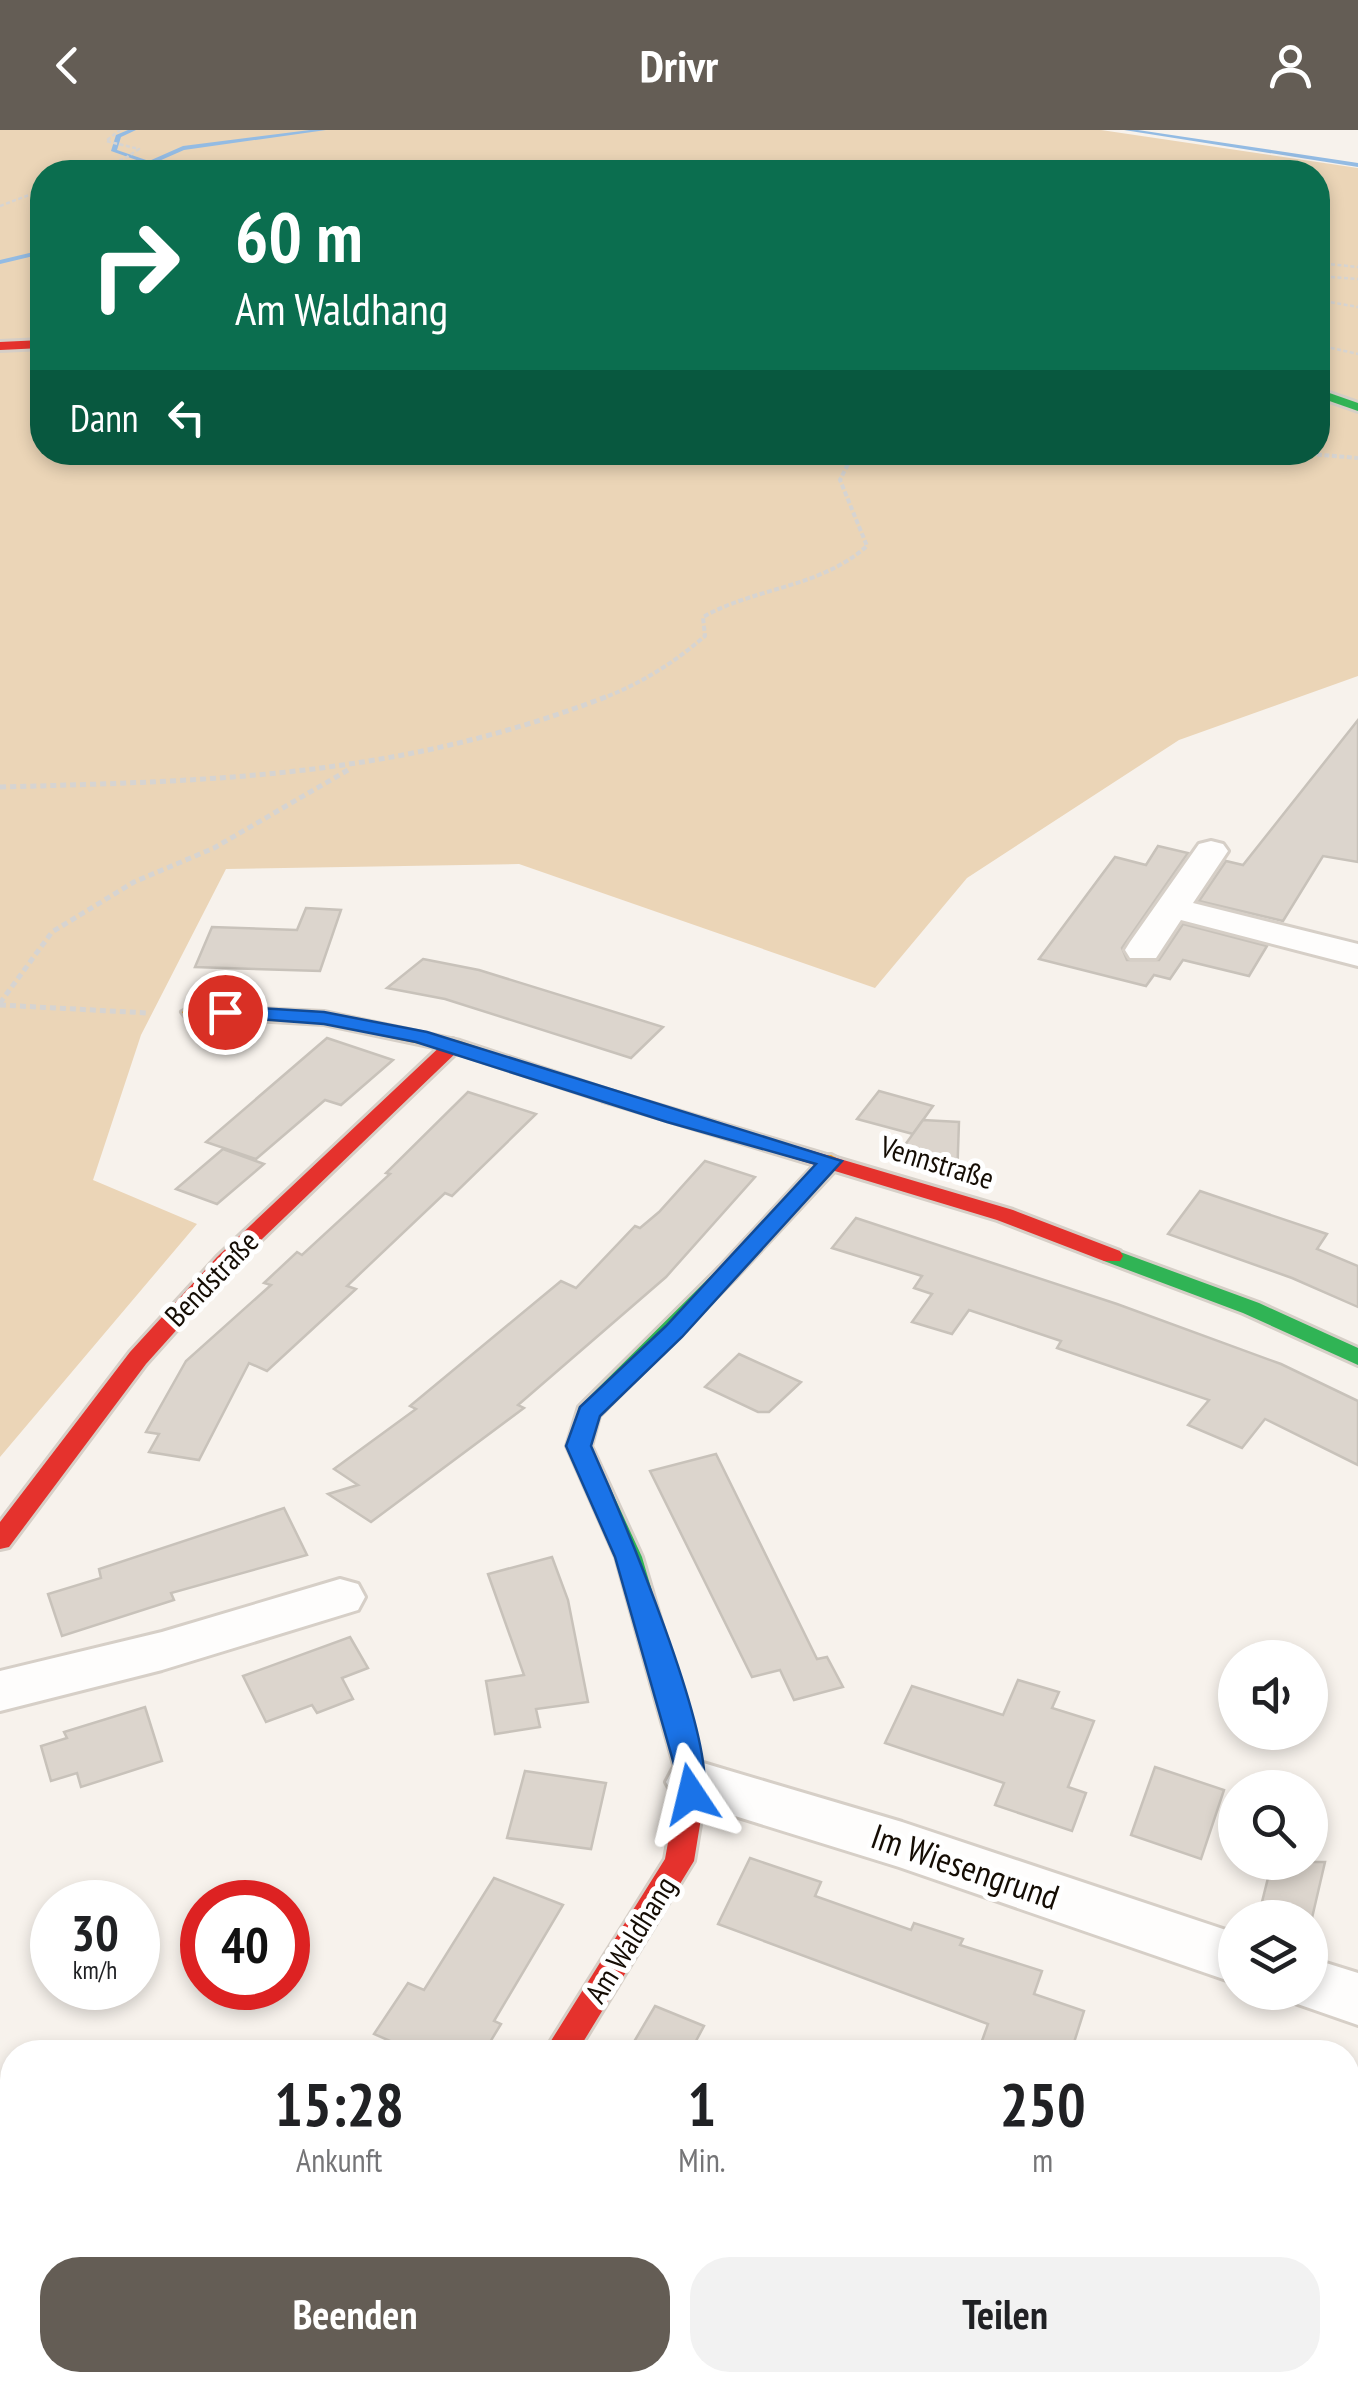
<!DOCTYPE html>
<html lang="de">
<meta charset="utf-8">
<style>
:root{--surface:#fff;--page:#f2f2f2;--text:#202124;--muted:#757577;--accent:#645d55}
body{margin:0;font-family:"PT Sans Narrow",sans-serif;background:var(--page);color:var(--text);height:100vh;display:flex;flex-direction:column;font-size:38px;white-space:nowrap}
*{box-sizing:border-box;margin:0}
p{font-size:32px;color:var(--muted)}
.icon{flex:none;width:55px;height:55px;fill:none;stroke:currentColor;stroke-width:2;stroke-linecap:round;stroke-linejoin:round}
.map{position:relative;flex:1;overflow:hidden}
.side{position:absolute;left:0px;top:1910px;width:1360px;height:352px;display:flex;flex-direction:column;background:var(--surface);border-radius:40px 40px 0 0;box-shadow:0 5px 15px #0003}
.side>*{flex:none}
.banner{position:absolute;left:30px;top:30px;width:1300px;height:305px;border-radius:40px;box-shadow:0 5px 15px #0003;background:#0b6e4f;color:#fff;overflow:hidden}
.fabs{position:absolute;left:1218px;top:1510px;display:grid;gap:20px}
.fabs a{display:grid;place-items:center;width:110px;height:110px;border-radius:50%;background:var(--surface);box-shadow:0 5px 15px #0003;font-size:50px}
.speed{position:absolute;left:30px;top:1750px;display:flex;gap:20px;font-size:50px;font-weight:700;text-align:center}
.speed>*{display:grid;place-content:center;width:130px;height:130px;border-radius:50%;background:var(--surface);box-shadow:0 5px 15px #0003;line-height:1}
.speed small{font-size:25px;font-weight:400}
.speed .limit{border:15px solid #d22;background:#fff;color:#111}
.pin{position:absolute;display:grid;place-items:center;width:85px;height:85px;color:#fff;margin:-42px;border:5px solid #fff;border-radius:50%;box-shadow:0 2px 10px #0007}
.me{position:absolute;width:110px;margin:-55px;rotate:350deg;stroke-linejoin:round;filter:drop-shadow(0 0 8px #0008)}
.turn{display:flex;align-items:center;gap:35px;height:210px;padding:0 40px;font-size:45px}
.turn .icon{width:130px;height:130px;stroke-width:2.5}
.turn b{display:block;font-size:70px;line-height:85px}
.then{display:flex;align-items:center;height:95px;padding:0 40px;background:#0003;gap:20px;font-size:38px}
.eta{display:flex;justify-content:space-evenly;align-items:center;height:170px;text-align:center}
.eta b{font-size:60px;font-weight:800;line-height:70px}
.cta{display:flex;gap:20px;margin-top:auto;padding:20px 40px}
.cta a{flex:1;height:115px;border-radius:40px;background:var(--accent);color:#fff;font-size:40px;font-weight:800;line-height:115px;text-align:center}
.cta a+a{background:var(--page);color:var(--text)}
header{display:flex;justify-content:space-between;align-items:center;height:130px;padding:0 40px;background:var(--accent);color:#fff;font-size:45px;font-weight:800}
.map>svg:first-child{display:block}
.green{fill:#ebd5b7;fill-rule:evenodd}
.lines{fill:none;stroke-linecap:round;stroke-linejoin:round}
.stream{fill:#93bbe3;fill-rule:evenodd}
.building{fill:#dcd5cd;stroke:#c8c2ba;stroke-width:2.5}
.street-casing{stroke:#d6cfc7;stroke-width:6}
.fast-casing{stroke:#d6cfc7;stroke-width:6}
.slow-casing{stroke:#d6cfc7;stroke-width:6}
.jam-casing{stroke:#d6cfc7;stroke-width:6}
.path-far2{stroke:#d6d4d2;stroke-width:2.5;stroke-dasharray:4 2.5;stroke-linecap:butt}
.path-far1{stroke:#d6d4d2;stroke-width:4;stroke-dasharray:5 2.5;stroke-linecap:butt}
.path{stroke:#d6d4d2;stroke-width:5;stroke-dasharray:6 4;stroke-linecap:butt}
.street{fill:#fefdfc;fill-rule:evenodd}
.fast{fill:#30b455;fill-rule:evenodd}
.slow{fill:#ff9f0a;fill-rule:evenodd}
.jam{fill:#e5322d;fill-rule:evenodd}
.route{fill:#1a73e8;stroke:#114b97;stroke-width:2.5}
.labels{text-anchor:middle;stroke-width:10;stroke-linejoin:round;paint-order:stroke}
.street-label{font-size:30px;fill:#150d04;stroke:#fff}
.near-street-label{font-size:35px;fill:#150d04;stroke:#fff}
</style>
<header><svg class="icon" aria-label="back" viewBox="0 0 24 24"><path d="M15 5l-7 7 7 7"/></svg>Drivr<svg class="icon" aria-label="person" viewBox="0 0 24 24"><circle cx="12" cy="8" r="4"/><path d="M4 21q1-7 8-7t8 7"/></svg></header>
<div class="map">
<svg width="1358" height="2261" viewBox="0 0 1358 2261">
<rect width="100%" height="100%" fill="#f7f2ec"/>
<path class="green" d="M 0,0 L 1101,0 L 1358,38 L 1358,546 L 1179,610 L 967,748 L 875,858 L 519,734 L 226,739 L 141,905 L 93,1050 L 197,1094 L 0,1327 ZM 42,42 L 1318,42 L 1318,322 L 42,322 Z"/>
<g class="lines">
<g class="stream">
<polygon points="128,0 136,0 121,7 117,20 149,31 183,16 310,0 326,0 184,20 134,42 127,42 145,33 111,21 116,5"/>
<polygon points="1124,0 1138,0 1358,33 1358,37"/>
<polygon points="42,120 42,124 0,134 0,130"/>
</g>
</g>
<g class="building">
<polygon points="1358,590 1358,732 1323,726 1283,791 1199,771 1226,731 1243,735"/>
<polygon points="1158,716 1188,723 1122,818 1127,830 1159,830 1183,794 1267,816 1249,846 1183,830 1170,849 1154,845 1146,856 1039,829 1115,727 1146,735"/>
<polygon points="306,778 341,780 320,841 195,837 212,797 297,800"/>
<polygon points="423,829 479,840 663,897 631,928 445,869 387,858"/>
<polygon points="327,908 393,930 341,975 325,970 256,1029 206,1012"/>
<polygon points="879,961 933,976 913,1004 857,989"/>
<polygon points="468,962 536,984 452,1066 445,1063 347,1156 356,1159 267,1241 249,1233 199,1330 149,1322 159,1304 146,1302 186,1231 271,1155 264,1153 297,1122 302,1125 390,1044 386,1043"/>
<polygon points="923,990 959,992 957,1050 894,1030"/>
<polygon points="223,1019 264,1034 217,1074 176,1059"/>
<polygon points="705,1031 755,1047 666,1147 518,1275 524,1278 371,1392 328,1364 358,1355 334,1339 416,1279 410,1276 561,1151 576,1158 635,1096 640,1098 659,1082"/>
<polygon points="1200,1061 1327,1104 1317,1119 1358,1136 1358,1177 1292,1148 1168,1104"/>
<polygon points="856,1088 1117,1174 1281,1234 1358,1271 1358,1335 1265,1289 1242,1318 1188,1295 1209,1270 1057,1218 1061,1211 969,1180 952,1204 912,1192 932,1164 914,1158 922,1146 832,1118"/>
<polygon points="739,1224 801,1252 769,1282 758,1282 705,1257"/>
<polygon points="716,1324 817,1529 827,1527 843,1557 794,1570 780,1540 752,1547 650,1341"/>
<polygon points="284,1378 307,1425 171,1463 174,1470 62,1506 48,1464 101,1448 99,1439"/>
<polygon points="552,1427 568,1470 588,1572 536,1579 540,1597 495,1604 486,1551 524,1545 488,1444"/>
<polygon points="350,1507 368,1538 342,1548 353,1569 317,1583 312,1575 266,1592 243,1546"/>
<polygon points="1018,1550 1059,1562 1052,1578 1094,1591 1068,1657 1086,1663 1072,1701 995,1675 1004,1653 885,1613 912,1556 1003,1585"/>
<polygon points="145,1577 162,1631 81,1657 77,1643 51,1651 41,1616 67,1608 64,1602"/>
<polygon points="1155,1637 1224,1660 1201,1729 1131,1705"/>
<polygon points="525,1641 606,1653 591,1719 507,1708"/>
<polygon points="750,1728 821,1752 815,1766 911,1800 914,1793 963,1809 960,1815 1042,1841 1034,1864 1084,1881 1071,1922 978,1922 988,1894 718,1794"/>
<polygon points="1272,1732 1325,1732 1312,1788 1262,1772"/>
<polygon points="494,1748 563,1775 494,1891 501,1894 484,1922 415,1922 374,1904 408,1853 424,1860"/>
<polygon points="655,1876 704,1896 690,1922 628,1922"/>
</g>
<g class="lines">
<defs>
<g id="street">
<polygon points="1211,711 1223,714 1228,721 1193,773 1358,814 1358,836 1181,790 1156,828 1130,828 1125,820 1130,812 1199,714"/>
<polygon points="340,1449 358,1454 365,1467 358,1480 162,1540 0,1581 0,1541 162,1502"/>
<polygon points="693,1630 902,1692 1235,1803 1235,1853 899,1737 674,1667 666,1652 674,1637"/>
<polygon points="1310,1828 1358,1843 1358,1895 1289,1871 1285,1862 1310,1862"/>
<polygon points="0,2122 12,2127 12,2195 0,2190"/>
<polygon points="81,2250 157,2250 162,2261 86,2261"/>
<polygon points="306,2250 378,2250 373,2261 301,2261"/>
</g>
<g id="fast">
<polygon points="1318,259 1358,273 1358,281 1318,267"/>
<polygon points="1112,1119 1259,1173 1358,1218 1358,1235 1243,1183 1104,1131 1101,1126"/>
<polygon points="727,1136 735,1138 738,1143 735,1148 599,1286 591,1316 642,1427 679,1553 675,1560 665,1564 655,1560 651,1553 616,1427 567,1316 579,1277 719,1138"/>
</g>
<g id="slow">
<polygon points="192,876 324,882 460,911 617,963 620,967 610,973 448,920 324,894 185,886 182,882"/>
<polygon points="831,1025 842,1031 839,1036 735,1148 719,1148 716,1143 719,1138 823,1026"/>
</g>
<g id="jam">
<polygon points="42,210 42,218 0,220 0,212"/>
<polygon points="453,909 463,915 460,919 233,1137 146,1234 9,1417 0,1419 0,1392 130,1222 217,1127 446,911"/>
<polygon points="610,961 1013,1080 1120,1121 1123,1126 1120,1131 1104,1131 997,1090 603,971 600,967 603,963"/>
<polygon points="665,1542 675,1546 679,1553 707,1652 694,1731 577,1922 544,1922 665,1729 679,1652 651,1553 655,1546"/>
</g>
</defs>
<use href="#street" class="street-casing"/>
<use href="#fast" class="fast-casing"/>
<use href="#slow" class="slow-casing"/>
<use href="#jam" class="jam-casing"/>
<g class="path-far2">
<polyline points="82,42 124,29 139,19 106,11 120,0"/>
<polyline points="648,42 688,37 751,42"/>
<polyline points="0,76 42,60"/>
<polyline points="1318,133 1358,137"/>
<polyline points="1318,146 1358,149"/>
<polyline points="1318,170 1358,177"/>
<polyline points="1318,215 1358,224"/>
</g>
<g class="path-far1">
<polyline points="1287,322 1358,328"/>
<path d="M 601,569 C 640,554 674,533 705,506 L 703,487 C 756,457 820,458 867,416 L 840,350 L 854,322"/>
</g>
<g class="path">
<path d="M 0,657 C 217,651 401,647 608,566"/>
<polyline points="0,873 52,802 134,752 214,718 348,640"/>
<polyline points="0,875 148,883"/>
</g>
<use href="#street" class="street"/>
<use href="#fast" class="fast"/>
<use href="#slow" class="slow"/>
<use href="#jam" class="jam"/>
</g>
<path class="route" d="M 225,876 L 324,882 L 427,902 L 842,1031 L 682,1207 L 600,1286 L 591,1316 C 616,1372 726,1626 701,1673 L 681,1673 L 679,1652 L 615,1427 L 566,1316 L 580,1277 L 666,1196 L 816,1034 L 667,992 L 416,912 L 324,894 L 218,886 L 218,877 Z"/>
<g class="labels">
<g class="street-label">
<text transform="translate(937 1033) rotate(17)" y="10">Vennstraße</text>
<text transform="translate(212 1149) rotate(-46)" y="10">Bendstraße</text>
<text transform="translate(631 1810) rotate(-58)" y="10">Am Waldhang</text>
</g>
<g class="near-street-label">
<text transform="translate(965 1737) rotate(19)" y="12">Im Wiesengrund</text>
</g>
</g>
</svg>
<div class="fabs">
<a><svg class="icon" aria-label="sound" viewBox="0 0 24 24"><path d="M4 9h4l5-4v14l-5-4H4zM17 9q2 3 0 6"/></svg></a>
<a><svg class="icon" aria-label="search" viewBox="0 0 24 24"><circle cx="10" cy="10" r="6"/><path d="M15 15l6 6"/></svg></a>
<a><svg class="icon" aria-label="layers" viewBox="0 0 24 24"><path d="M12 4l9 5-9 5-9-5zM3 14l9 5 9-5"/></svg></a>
</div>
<div class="speed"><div>30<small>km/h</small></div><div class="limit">40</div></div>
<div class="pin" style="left:225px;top:882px;background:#d93025"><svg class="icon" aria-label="arrive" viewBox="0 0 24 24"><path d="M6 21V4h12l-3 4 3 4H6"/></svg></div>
<svg class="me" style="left:691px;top:1664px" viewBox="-20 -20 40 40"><path d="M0-17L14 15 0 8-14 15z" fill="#1a73e8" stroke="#fff" stroke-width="4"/></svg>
<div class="banner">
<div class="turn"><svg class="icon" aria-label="right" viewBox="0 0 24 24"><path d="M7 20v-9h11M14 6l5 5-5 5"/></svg><div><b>60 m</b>Am Waldhang</div></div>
<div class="then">Dann<svg class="icon" aria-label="left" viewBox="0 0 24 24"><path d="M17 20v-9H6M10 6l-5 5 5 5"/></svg></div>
</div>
<section class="side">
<div class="eta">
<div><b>15:28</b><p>Ankunft</p></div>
<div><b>1</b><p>Min.</p></div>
<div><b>250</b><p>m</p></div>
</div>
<div class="cta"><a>Beenden</a><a>Teilen</a></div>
</section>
</div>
